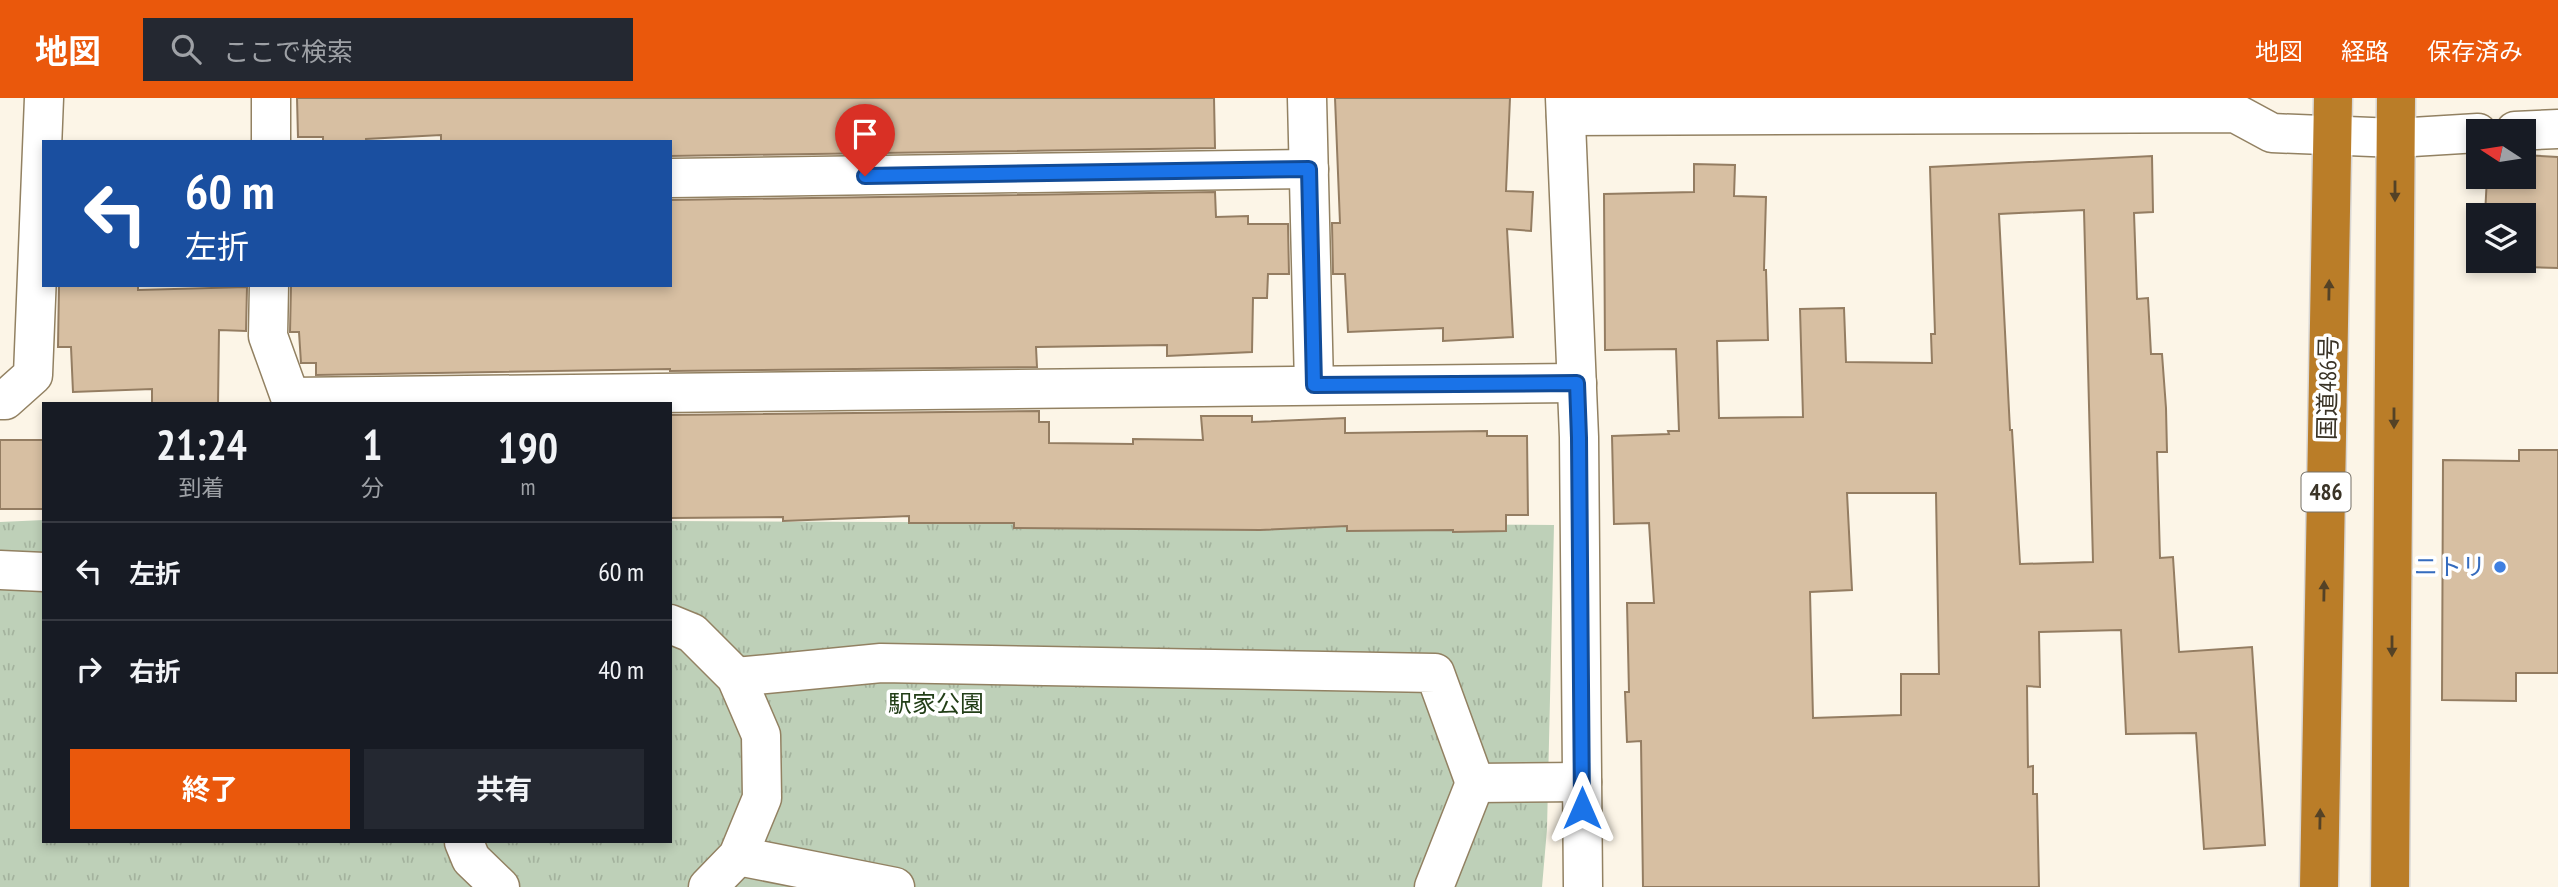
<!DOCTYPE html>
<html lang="ja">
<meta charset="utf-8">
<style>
:root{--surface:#171b24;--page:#242831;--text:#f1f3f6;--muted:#9ea1a6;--line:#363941;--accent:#ea580c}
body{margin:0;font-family:"PT Sans Narrow","Noto Sans JP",sans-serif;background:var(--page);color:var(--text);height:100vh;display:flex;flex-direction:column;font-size:26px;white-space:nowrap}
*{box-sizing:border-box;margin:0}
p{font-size:23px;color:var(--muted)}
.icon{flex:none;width:38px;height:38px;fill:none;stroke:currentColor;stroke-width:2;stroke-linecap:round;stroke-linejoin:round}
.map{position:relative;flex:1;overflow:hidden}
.details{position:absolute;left:42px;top:304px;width:630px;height:441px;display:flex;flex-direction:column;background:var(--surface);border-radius:0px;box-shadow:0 4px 10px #0003}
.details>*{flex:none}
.top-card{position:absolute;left:42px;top:42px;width:630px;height:147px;border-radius:0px;box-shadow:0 4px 10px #0003;background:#1a4fa0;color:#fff;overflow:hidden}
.needle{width:46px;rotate:282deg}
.controls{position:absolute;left:2466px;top:21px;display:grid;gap:14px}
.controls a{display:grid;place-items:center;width:70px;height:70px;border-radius:0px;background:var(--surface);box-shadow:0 4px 10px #0003;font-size:35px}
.pin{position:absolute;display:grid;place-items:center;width:60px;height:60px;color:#fff;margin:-72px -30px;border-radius:50% 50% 50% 0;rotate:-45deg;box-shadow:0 0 7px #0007}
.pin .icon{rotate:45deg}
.me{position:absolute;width:77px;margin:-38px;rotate:0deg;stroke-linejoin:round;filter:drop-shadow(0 0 5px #0008)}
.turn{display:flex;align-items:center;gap:24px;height:147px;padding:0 28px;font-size:32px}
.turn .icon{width:91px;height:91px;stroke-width:2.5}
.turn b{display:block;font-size:49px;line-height:60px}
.eta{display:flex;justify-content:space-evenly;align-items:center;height:119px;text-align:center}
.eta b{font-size:42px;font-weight:700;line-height:49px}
.button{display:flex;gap:14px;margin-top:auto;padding:14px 28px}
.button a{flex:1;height:80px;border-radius:0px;background:var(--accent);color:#fff;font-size:28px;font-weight:700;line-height:80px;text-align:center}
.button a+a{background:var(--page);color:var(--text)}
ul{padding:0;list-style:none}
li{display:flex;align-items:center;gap:21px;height:98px;padding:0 28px;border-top:2px solid var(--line)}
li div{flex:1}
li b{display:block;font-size:26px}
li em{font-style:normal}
header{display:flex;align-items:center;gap:42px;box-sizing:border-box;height:98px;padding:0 35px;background:var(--accent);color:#fff}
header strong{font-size:33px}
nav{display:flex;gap:38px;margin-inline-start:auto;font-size:24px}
.search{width:490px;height:63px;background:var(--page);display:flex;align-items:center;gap:18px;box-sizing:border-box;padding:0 24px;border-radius:0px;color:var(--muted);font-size:26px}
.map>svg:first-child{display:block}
.park{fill:url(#park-tufts)}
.building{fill:#d7bfa2;stroke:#947d62;stroke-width:2;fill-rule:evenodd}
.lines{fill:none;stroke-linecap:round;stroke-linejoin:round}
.minor-casing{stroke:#928162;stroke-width:41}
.highway-casing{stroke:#d8d6d4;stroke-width:41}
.minor{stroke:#fff;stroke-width:38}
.highway{stroke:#ba7d28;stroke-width:38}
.oneway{fill:#544226}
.route-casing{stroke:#114b97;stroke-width:18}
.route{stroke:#1a73e8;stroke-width:12}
.shop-dot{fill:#3f7fe0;stroke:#fff;stroke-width:2.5}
.labels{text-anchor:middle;stroke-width:7;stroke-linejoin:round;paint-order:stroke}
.shield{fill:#fff;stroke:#757067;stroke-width:2}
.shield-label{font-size:23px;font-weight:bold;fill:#3a3326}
.street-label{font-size:24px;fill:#3a3326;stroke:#fff}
.shop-label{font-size:24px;fill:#366cbe;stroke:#fff;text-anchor:end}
.park-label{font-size:24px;fill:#223e17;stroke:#fff}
</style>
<header>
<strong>地図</strong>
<div class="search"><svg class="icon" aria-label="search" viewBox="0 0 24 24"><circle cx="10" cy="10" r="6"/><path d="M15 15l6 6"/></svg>ここで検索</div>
<nav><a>地図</a><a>経路</a><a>保存済み</a></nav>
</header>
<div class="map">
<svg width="2558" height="789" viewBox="0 0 2558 789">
<defs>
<pattern id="park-tufts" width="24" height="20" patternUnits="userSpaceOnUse" patternTransform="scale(1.75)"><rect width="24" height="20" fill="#bed0b8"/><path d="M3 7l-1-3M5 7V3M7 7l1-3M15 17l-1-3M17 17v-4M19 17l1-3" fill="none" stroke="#a4b39e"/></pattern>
</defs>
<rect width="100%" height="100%" fill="#fcf5e7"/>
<polygon class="park" points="44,422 44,744 670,744 670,423 1554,427 1547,731 1542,789 0,789 0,424"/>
<g class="building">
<polygon points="297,0 1214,0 1215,50 670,58 670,44 441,44 441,37 366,41 366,44 323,44 323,39 298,39"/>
<polygon points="1335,0 1510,0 1506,93 1533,94 1531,133 1507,131 1513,239 1443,243 1443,230 1348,234 1345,176 1333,176 1332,125 1340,125"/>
<polygon points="2524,57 2558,59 2558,170 2484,168 2484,163 2524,163 2524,117 2485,117 2487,79 2524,79"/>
<path d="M 2152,58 L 2153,114 L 2134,115 L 2137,201 L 2148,200 L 2151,256 L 2162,256 L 2166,310 L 2167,354 L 2157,354 L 2160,460 L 2173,459 L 2179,554 L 2252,549 L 2265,747 L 2204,751 L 2196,635 L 2126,636 L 2121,532 L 2039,534 L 2040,589 L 2027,588 L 2028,669 L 2033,668 L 2033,696 L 2037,696 L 2039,789 L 1643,789 L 1641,643 L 1627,644 L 1625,594 L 1629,594 L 1627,505 L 1654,505 L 1649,425 L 1614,426 L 1612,338 L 1669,336 L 1668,333 L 1679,333 L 1676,251 L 1605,252 L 1604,96 L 1694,94 L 1694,66 L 1735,67 L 1734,98 L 1766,99 L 1764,172 L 1766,172 L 1768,242 L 1717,243 L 1719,320 L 1803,319 L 1800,211 L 1844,210 L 1846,264 L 1932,265 L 1931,236 L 1935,236 L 1930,69 ZM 2084,112 L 2093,464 L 2020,466 L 2012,332 L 2010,332 L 1999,116 ZM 1847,395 L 1936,395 L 1939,576 L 1901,576 L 1901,617 L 1813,620 L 1810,494 L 1852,492 Z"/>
<polygon points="1215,94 1216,119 1248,118 1248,126 1288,126 1289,176 1268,176 1267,200 1253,200 1252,254 1167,258 1167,247 1036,249 1037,269 670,273 670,271 316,277 316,265 301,265 299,234 290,234 291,188 670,187 670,102"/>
<polygon points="59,187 138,187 138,192 247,189 246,233 219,232 218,306 152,306 152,291 73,294 71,249 58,249"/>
<polygon points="1039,313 1039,324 1049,324 1049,345 1133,346 1133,341 1203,342 1201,318 1252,318 1252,324 1345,320 1345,335 1487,333 1487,338 1527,338 1528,417 1506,417 1506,433 1453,434 1453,432 1347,433 1347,428 1260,432 1014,430 1014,425 909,425 909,418 783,423 783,419 670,420 670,317"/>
<rect x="0" y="342" width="44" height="69"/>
<polygon points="2519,352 2558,352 2558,575 2516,575 2516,603 2442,602 2443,362 2519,363"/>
</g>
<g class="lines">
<defs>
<g id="minor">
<polyline points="1307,0 1314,287"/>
<polyline points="1565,0 1579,339 1583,789"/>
<polyline points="1566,18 2235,15 2272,35 2396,40 2478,35"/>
<polyline points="2515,33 2558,31"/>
<polyline points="271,44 271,0"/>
<polyline points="670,80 1309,71"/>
<polyline points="269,187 268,238 290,299 1577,285"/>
<polyline points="0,302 5,302 33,277 44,0"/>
<polyline points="0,472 44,474"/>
<polyline points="670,526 692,535 736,579 761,637 762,700 738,758 708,789"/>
<polyline points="736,579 881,565 1435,575 1475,685 1582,684"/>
<polyline points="464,744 471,761 500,789"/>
<polyline points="738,758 895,789"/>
<polyline points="1434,789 1475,685"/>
</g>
<g id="highway">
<polyline points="2319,789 2333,0"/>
<polyline points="2390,789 2396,0"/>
</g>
</defs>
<use href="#minor" class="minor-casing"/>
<use href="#highway" class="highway-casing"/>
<use href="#minor" class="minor"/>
<use href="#highway" class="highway"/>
</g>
<defs><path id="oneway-solid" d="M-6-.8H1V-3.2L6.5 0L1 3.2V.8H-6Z" transform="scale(1.75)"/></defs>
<g class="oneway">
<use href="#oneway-solid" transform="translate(2395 93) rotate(90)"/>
<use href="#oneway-solid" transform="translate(2329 192) rotate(-89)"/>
<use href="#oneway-solid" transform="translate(2394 320) rotate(90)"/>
<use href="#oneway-solid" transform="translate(2324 493) rotate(-89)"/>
<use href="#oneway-solid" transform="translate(2392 548) rotate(90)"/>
<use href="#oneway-solid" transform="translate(2320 721) rotate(-89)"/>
</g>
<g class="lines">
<defs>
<polyline id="route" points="865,78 1309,71 1314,287 1577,285 1579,340 1582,710"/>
</defs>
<use href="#route" class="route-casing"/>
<use href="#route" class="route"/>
</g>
<circle class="shop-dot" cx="2500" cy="469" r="7"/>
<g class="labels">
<rect class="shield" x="2301.5" y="374.5" width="49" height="39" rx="5"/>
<g class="shield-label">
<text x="2326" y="402">486</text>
</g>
<g class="street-label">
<text transform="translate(2328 290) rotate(-89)" y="8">国道486号</text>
</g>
<g class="shop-label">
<text x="2486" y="477">ニトリ</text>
</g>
<g class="park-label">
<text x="936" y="614">駅家公園</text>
</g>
</g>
</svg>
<div class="controls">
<a><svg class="needle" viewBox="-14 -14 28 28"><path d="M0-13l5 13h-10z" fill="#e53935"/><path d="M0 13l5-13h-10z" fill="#9ea1a6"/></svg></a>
<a><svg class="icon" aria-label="layers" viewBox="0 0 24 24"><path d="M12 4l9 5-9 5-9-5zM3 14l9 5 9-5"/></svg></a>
</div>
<div class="pin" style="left:865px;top:78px;background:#d93025"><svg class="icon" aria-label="arrive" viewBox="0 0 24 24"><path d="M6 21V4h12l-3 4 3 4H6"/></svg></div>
<svg class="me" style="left:1582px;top:710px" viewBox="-20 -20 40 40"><path d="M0-17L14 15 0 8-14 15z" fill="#1a73e8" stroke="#fff" stroke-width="4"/></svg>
<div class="top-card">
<div class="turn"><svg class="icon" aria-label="left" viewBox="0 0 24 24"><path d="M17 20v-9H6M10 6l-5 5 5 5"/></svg><div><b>60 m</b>左折</div></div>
</div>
<section class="details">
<div class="eta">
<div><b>21:24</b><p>到着</p></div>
<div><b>1</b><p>分</p></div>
<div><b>190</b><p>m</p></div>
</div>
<ul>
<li><svg class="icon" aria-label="left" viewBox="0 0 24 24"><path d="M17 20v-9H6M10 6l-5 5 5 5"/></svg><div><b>左折</b></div><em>60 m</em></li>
<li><svg class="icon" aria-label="right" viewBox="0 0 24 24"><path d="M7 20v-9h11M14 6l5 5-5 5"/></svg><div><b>右折</b></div><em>40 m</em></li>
</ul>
<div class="button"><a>終了</a><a>共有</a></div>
</section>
</div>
